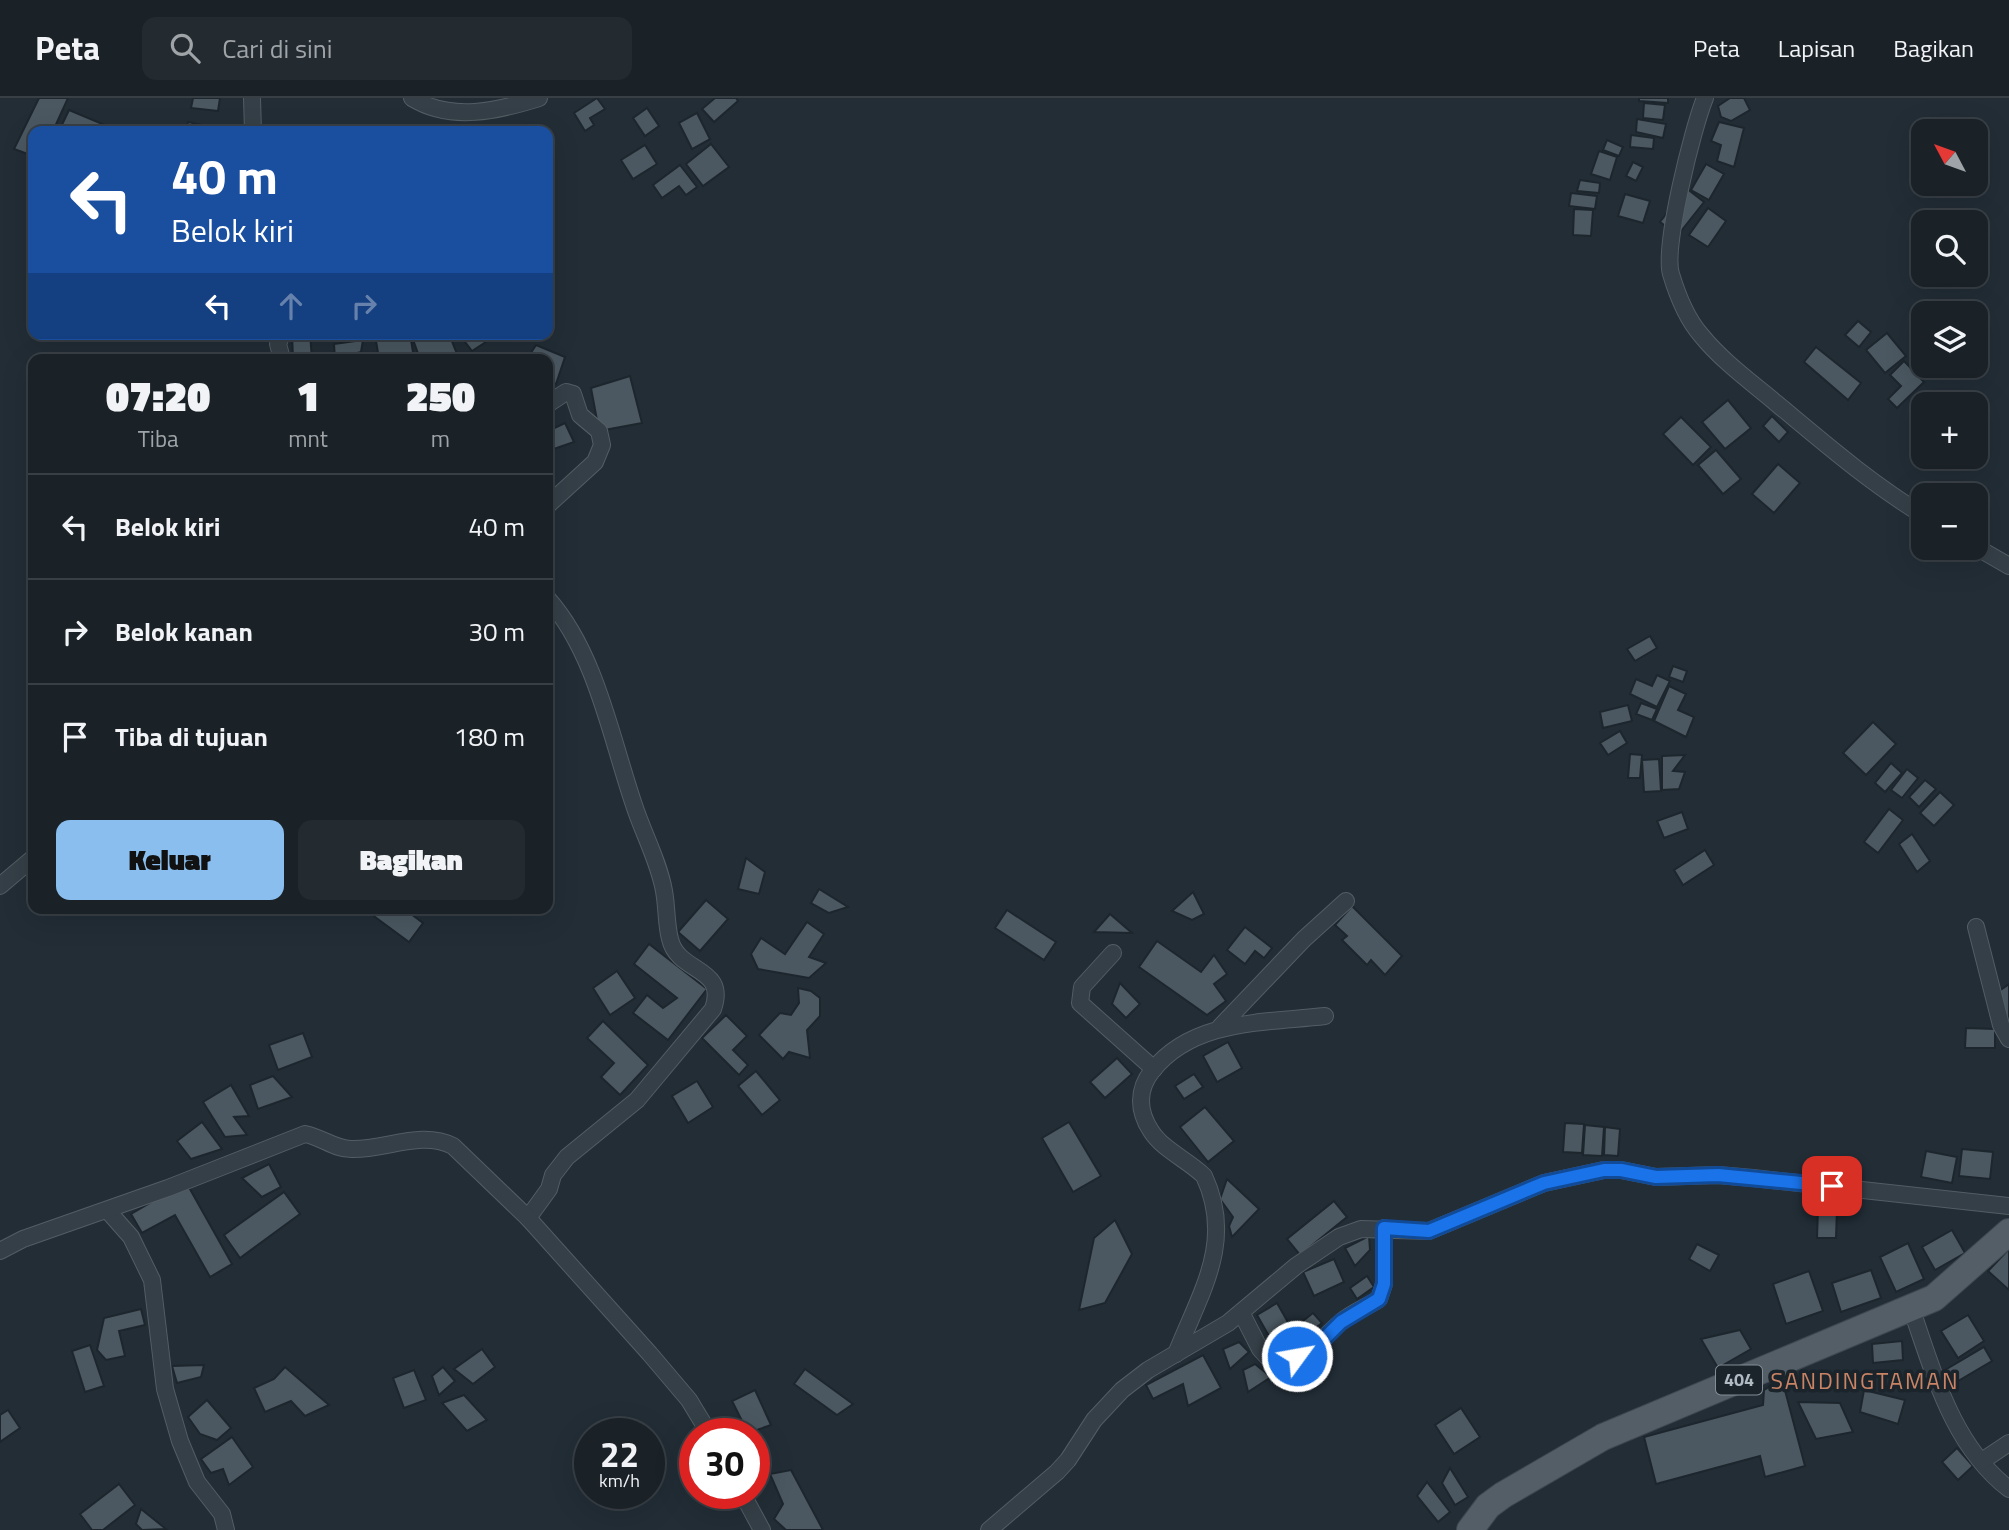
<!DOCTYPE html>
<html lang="id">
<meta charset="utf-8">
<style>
:root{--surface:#1a2228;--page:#232a30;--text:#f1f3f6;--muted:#9fa4a8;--line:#383f45;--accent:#8abeee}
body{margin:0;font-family:"Titillium Web",sans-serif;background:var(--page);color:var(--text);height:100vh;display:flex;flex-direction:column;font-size:26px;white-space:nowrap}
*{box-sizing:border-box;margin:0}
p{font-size:23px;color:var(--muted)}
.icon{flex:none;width:38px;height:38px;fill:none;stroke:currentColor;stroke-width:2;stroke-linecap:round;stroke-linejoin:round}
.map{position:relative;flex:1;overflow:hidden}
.side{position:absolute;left:28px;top:256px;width:525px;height:560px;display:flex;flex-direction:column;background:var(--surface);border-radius:14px;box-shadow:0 7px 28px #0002,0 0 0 2px var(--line)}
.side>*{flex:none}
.top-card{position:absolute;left:28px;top:28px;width:525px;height:214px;border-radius:14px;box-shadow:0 7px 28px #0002,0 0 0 2px var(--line);background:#1a4fa0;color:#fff;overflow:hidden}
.needle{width:46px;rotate:311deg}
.tools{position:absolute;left:1911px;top:21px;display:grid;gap:14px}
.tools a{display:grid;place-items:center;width:77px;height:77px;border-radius:14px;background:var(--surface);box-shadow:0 7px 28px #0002,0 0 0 2px var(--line);font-size:35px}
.speed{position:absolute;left:574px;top:1320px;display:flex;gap:14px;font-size:35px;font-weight:700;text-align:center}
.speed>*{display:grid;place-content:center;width:91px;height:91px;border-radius:50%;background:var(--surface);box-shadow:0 7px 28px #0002,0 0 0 2px var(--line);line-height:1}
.speed small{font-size:18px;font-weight:400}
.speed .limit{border:10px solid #d22;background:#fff;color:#111}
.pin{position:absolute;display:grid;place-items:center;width:60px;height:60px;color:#fff;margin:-30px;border-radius:14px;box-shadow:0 4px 10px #0006}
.me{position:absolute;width:77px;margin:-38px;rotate:58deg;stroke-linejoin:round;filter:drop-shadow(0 0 5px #0008)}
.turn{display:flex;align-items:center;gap:24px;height:147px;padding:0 28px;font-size:32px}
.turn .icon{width:91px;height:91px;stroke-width:2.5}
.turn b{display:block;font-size:49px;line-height:60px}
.lanes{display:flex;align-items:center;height:66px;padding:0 28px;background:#0003;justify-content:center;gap:35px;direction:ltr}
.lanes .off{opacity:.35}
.eta{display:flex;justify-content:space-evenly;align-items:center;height:119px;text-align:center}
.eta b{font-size:42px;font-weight:800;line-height:49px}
.primary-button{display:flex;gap:14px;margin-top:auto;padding:14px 28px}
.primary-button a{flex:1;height:80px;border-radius:14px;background:var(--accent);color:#111;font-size:28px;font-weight:800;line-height:80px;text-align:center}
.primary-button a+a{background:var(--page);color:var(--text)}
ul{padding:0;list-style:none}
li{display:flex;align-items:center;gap:21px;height:105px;padding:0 28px;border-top:2px solid var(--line)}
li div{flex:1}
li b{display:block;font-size:26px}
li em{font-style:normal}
header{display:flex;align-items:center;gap:42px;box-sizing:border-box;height:98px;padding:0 35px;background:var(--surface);border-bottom:2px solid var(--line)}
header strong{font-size:33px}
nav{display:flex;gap:38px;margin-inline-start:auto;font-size:24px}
.search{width:490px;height:63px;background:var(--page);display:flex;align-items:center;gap:18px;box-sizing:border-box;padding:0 24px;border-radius:14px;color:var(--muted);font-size:26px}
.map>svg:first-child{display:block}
.building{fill:#4b5861;stroke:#1d262d;stroke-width:2}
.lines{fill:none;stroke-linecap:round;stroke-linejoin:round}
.street-casing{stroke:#535d64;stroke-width:18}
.primary-casing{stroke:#3f4850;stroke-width:28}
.street{stroke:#353f47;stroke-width:16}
.primary{stroke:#535e67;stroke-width:26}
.route-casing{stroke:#114b97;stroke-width:18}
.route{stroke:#1a73e8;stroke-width:12}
.labels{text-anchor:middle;stroke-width:7;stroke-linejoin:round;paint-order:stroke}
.shield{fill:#1b242b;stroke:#838d95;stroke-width:2}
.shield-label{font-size:18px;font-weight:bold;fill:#b0bac3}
.quarter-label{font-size:23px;letter-spacing:2px;fill:#c98365;stroke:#1b242b}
</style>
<header>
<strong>Peta</strong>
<div class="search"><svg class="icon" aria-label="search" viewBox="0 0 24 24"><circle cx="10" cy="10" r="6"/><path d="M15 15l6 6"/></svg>Cari di sini</div>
<nav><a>Peta</a><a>Lapisan</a><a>Bagikan</a></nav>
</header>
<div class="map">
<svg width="2009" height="1432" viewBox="0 0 2009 1432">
<rect width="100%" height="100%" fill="#222d36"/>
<g class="building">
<polygon points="39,0 68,0 53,33 33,33 33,58 14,51"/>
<polygon points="193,0 220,0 218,13 191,10"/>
<polygon points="597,0 605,11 590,20 594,27 585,33 574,15"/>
<polygon points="715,0 736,0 738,3 714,24 702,11"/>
<polygon points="1639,0 1668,0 1668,5 1639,3"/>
<polygon points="1730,0 1744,0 1750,12 1731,23 1721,19 1718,8"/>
<polygon points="1644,5 1665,7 1663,22 1643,20"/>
<polygon points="647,10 659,28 645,38 633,20"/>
<polygon points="69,12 112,30 110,33 59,33"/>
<polygon points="697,15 710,41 692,51 679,25"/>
<polygon points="1637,21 1666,26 1663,40 1636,34"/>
<polygon points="188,24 216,30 215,33 186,33"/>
<polygon points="1719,24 1744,30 1734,69 1717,63 1721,47 1711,43"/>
<polygon points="1631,37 1654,40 1653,51 1630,49"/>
<polygon points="1607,42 1623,49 1619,58 1603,52"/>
<polygon points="711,46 729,69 703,88 686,66"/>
<polygon points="645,47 657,66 633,81 621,62"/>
<polygon points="1599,53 1617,59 1610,82 1591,76"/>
<polygon points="1633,64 1643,69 1636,83 1626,78"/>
<polygon points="1706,66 1724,76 1709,102 1691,92"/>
<polygon points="680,67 697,89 686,97 679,88 662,100 653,87"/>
<polygon points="1580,82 1600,85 1599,95 1577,93"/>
<polygon points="1686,90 1704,104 1678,137 1660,124"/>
<polygon points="1571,95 1597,98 1595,111 1569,108"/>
<polygon points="1625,96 1650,103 1643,125 1618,118"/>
<polygon points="1708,110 1726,123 1708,149 1689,137"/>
<polygon points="1574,111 1593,112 1591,138 1573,137"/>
<polygon points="1858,223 1871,234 1859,249 1845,237"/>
<polygon points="1887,235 1906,258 1885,275 1866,252"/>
<polygon points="292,236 310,236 312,261 293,261"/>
<polygon points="318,236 351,236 352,238 319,242"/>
<polygon points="396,236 410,236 414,260 379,261 376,243"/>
<polygon points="411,236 449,236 457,256 440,261 420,261"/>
<polygon points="459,236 498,236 472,253"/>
<polygon points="363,242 361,254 335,261 334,246"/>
<polygon points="536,247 565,259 556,286 548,283 548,261 527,261"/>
<polygon points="1816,249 1861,285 1848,302 1804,264"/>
<polygon points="1904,263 1924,284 1897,310 1888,301 1901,288 1890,277"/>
<polygon points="630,278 642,325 599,333 591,290"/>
<polygon points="1728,302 1751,330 1725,351 1702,324"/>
<polygon points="1772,318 1788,334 1779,344 1763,328"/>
<polygon points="1681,319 1711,349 1693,367 1663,336"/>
<polygon points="565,325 574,344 548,353 548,333"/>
<polygon points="1716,352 1741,381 1723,396 1698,367"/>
<polygon points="1778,366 1800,385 1774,415 1752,396"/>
<polygon points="1650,538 1657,550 1635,563 1627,551"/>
<polygon points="1673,568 1687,573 1683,584 1669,579"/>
<polygon points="1657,577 1670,583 1657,609 1630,596 1636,581 1652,588"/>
<polygon points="1669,588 1686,596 1678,612 1694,619 1686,639 1654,623"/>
<polygon points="1641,605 1657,611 1652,622 1636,616"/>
<polygon points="1628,607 1632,623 1603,630 1600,614"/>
<polygon points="1873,624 1896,646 1866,677 1843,655"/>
<polygon points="1620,633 1627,645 1608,657 1600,645"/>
<polygon points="1630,656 1642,657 1640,680 1628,680"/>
<polygon points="1685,657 1673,673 1685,674 1679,691 1662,692 1662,658"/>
<polygon points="1659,661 1661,693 1644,694 1642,662"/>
<polygon points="1891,665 1902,675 1885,694 1875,685"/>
<polygon points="1907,671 1918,680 1902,700 1891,692"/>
<polygon points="1925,682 1936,691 1919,709 1909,699"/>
<polygon points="1940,694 1954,707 1934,728 1920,715"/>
<polygon points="1889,711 1903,722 1878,755 1864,744"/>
<polygon points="1682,714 1688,731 1664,740 1657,723"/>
<polygon points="1912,736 1930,763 1917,774 1899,746"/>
<polygon points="1705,752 1714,767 1683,787 1674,772"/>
<polygon points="746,760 765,774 759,796 738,791"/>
<polygon points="819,791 848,809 829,815 811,805"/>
<polygon points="1193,794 1204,816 1192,822 1172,813"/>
<polygon points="706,802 728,821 700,853 678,834"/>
<polygon points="1352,808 1402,858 1385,877 1371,862 1367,867 1342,842 1347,838 1335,827"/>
<polygon points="373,810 403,810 423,825 409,844 371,816"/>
<polygon points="1007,812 1056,844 1044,862 995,830"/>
<polygon points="1110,816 1132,835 1094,834"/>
<polygon points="807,824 824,836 809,859 826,865 809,880 758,871 751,856 761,840 785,856"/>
<polygon points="1245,829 1272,850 1264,860 1255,853 1245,866 1227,852"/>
<polygon points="1157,843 1201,874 1214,857 1227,876 1214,886 1226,903 1207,917 1139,869"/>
<polygon points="649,846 707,891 668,942 633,915 647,897 663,910 677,900 634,866"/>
<polygon points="617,873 635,900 610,917 593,890"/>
<polygon points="1120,885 1140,906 1126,920 1112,906"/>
<polygon points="2009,886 2009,923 2002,924 1995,896"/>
<polygon points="798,890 811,893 820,900 820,918 807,932 810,960 789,954 783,961 759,937 780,915 791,917 799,905"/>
<polygon points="726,917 747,938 733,952 748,967 739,977 702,940"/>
<polygon points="603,923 648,967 620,997 601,979 614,965 587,940"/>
<polygon points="1966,930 1995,931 1995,950 1965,950"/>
<polygon points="303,935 312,959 278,972 269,947"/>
<polygon points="1228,944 1242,970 1217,984 1203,958"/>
<polygon points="1117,960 1132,976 1105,1000 1090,984"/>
<polygon points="756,973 780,1002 762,1017 738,988"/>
<polygon points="1194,976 1203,989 1184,1001 1175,988"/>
<polygon points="273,978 292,999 258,1011 250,987"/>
<polygon points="697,983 713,1009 688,1025 672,998"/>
<polygon points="231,987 249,1018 234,1019 247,1037 225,1039 203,1004"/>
<polygon points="1205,1009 1234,1043 1208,1064 1180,1029"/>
<polygon points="202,1024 222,1051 191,1061 177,1043"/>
<polygon points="1069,1024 1101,1078 1073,1094 1042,1040"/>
<polygon points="1565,1025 1584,1026 1582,1055 1563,1054"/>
<polygon points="1585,1027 1604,1029 1602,1058 1583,1057"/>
<polygon points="1605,1029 1620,1031 1618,1058 1604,1057"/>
<polygon points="1962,1051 1993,1054 1990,1081 1959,1078"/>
<polygon points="1926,1053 1957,1059 1952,1085 1921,1079"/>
<polygon points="269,1066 281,1089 262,1099 242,1080"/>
<polygon points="1227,1081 1259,1111 1232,1139 1229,1128 1233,1119 1220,1101"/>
<polygon points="186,1084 232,1166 210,1179 175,1117 142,1135 131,1116"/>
<polygon points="284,1094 300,1116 240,1160 224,1137"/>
<polygon points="1334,1103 1347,1119 1300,1157 1287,1141"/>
<polygon points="1818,1110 1837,1110 1836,1140 1817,1140"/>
<polygon points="1115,1122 1132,1156 1105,1205 1079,1212 1094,1140"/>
<polygon points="1952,1132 1965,1155 1935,1172 1922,1149"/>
<polygon points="1369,1138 1370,1152 1355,1168 1345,1150"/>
<polygon points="1908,1145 1924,1181 1896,1194 1880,1159"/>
<polygon points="1697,1146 1719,1157 1710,1173 1689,1161"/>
<polygon points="2009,1151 2009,1192 1988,1173"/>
<polygon points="1334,1161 1344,1184 1314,1198 1303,1174"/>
<polygon points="1871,1172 1881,1200 1841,1214 1832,1185"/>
<polygon points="1809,1173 1823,1213 1786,1226 1773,1186"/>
<polygon points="1367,1178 1374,1189 1357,1201 1350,1190"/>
<polygon points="1277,1205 1289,1226 1269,1238 1257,1217"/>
<polygon points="141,1211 145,1227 119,1233 125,1258 106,1262 97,1252 104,1220"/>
<polygon points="1313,1215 1322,1225 1301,1241 1293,1231"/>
<polygon points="1968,1217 1984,1243 1958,1260 1941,1233"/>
<polygon points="1740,1232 1751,1251 1718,1270 1701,1241"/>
<polygon points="1902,1243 1903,1262 1873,1265 1872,1246"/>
<polygon points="1239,1244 1249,1254 1230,1271 1223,1251"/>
<polygon points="90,1247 104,1288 85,1294 72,1253"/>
<polygon points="1984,1249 1992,1263 1953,1286 1945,1272"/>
<polygon points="482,1251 495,1269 473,1286 454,1271"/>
<polygon points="1203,1257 1221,1290 1188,1308 1183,1286 1153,1301 1146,1287"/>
<polygon points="1255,1266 1271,1279 1248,1294 1243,1272"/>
<polygon points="204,1267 201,1279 177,1285 172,1268"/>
<polygon points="285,1269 329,1307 305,1318 291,1303 265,1314 254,1290 274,1281"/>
<polygon points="443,1269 455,1283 439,1297 432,1278"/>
<polygon points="805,1271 853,1306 837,1317 794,1286"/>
<polygon points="414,1272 426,1302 404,1310 393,1280"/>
<polygon points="1782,1281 1805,1368 1765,1379 1760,1358 1656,1386 1644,1339 1763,1307 1764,1292"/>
<polygon points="755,1292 771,1327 748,1335 732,1303"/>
<polygon points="1864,1292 1905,1302 1898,1326 1860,1314"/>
<polygon points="464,1297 487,1322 467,1333 442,1305"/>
<polygon points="207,1302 231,1330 217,1342 200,1336 188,1319"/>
<polygon points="1798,1304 1840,1305 1853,1334 1816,1341"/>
<polygon points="1461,1310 1480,1339 1454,1356 1435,1327"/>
<polygon points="8,1312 20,1330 0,1344 0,1317"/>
<polygon points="232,1339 253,1369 229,1387 223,1371 211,1375 201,1361"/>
<polygon points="1957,1350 1973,1368 1958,1382 1942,1364"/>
<polygon points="1450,1370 1468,1399 1455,1407 1442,1385"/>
<polygon points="791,1372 823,1432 786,1432 774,1421 783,1406 770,1376"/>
<polygon points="1427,1384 1450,1414 1438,1424 1417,1398"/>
<polygon points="119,1386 135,1407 103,1432 92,1432 80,1416"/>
<polygon points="141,1411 166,1431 142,1432 136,1426"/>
</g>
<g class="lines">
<defs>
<g id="street">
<polyline points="252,0 253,33"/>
<path d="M 412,0 C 451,24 498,13 539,0"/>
<path d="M 1705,0 C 1693,29 1663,149 1671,176 C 1677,196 1687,221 1701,237 C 1722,263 1751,284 1776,305 C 1823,344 1870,385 1923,417"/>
<polyline points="282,261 278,246 282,236"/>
<polyline points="548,306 566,294 573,296 580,317 599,333 602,347 595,364 548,407"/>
<polyline points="1976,449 2009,468"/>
<polyline points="0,788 33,760"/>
<polyline points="1976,829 2001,927 2009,941"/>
<polyline points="1113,855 1082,889 1080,905 1154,971"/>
<polyline points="1220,929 1304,841 1346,803"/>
<polyline points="108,1113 131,1139 152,1182 165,1291 180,1343 197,1384 222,1416 226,1432"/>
<path d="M 528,1120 L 549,1091 L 553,1077 L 567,1059 L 637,1002 L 713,911 C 728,868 678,876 670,841 C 666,826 667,809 664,793 C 659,764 643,735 634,707 C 611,640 596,555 548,501"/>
<path d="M 0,1153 L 23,1141 L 168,1090 L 305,1036 C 321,1039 335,1051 351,1051 C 386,1052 421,1032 453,1048 L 528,1120 L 650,1256 L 689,1302 L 709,1335"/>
<path d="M 1911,1210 C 1934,1275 1952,1347 2009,1391"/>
<path d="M 1242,1216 L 1260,1251 L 1271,1263 C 1301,1269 1321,1241 1341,1224 C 1351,1215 1367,1209 1379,1201 L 1384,1186 L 1384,1130"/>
<path d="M 1176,1256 C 1200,1195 1235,1144 1204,1078 C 1188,1062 1163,1052 1151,1033 C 1138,1013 1137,992 1152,973 C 1193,921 1265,925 1325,918"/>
<polyline points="1982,1363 2009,1345"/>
<polyline points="742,1395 762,1432"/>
<polyline points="989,1432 1057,1374 1068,1362 1094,1322 1122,1292 1148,1272 1228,1225 1296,1168 1339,1139 1361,1131 1429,1133 1544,1085 1604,1072 1621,1072 1656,1079 1718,1077 1753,1080 2009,1108"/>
</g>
<polyline id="primary" points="1470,1432 1488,1408 1503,1397 1603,1339 1934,1200 2009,1134"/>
</defs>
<use href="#street" class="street-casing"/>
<use href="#primary" class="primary-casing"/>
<use href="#street" class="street"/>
<use href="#primary" class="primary"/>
</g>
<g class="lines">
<defs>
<polyline id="route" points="1297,1258 1316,1249 1341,1224 1379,1201 1384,1186 1384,1130 1429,1133 1544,1085 1604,1072 1621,1072 1656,1079 1718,1077 1832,1088"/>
</defs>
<use href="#route" class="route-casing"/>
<use href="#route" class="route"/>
</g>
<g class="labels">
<rect class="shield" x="1716" y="1267.5" width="46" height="29" rx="5"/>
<g class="shield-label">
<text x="1739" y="1288">404</text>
</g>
<g class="quarter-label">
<text x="1865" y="1291">SANDINGTAMAN</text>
</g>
</g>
</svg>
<div class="tools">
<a><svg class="needle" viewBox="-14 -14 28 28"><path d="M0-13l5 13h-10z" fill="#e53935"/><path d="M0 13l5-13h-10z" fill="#9fa4a8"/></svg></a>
<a><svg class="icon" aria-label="search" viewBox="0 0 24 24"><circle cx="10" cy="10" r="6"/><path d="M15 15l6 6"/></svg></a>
<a><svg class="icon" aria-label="layers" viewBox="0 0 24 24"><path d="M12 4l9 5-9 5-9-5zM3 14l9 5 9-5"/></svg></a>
<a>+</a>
<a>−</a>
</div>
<div class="speed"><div>22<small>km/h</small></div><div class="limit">30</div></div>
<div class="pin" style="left:1832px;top:1088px;background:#d93025"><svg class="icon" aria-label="arrive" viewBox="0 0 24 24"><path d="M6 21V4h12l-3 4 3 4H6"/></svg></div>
<svg class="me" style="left:1297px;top:1258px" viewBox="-20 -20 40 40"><circle r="17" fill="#1a73e8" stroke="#fff" stroke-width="3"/><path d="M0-11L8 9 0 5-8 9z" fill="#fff"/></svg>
<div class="top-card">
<div class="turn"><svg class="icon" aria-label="left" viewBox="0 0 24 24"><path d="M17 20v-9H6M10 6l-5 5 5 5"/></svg><div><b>40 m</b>Belok kiri</div></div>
<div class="lanes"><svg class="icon" aria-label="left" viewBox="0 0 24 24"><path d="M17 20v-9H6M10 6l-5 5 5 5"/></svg><svg class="icon off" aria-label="ahead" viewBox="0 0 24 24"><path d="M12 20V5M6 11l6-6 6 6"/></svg><svg class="icon off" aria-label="right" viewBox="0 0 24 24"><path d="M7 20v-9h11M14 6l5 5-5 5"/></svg></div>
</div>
<section class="side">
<div class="eta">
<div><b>07:20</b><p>Tiba</p></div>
<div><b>1</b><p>mnt</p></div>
<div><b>250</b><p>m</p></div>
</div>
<ul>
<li><svg class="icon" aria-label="left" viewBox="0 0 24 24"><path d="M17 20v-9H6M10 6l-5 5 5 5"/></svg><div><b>Belok kiri</b></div><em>40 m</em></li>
<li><svg class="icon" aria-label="right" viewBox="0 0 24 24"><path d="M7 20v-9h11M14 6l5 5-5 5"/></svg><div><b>Belok kanan</b></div><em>30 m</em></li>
<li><svg class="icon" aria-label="arrive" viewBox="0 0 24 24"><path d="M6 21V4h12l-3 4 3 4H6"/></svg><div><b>Tiba di tujuan</b></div><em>180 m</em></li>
</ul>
<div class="primary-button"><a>Keluar</a><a>Bagikan</a></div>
</section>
</div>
